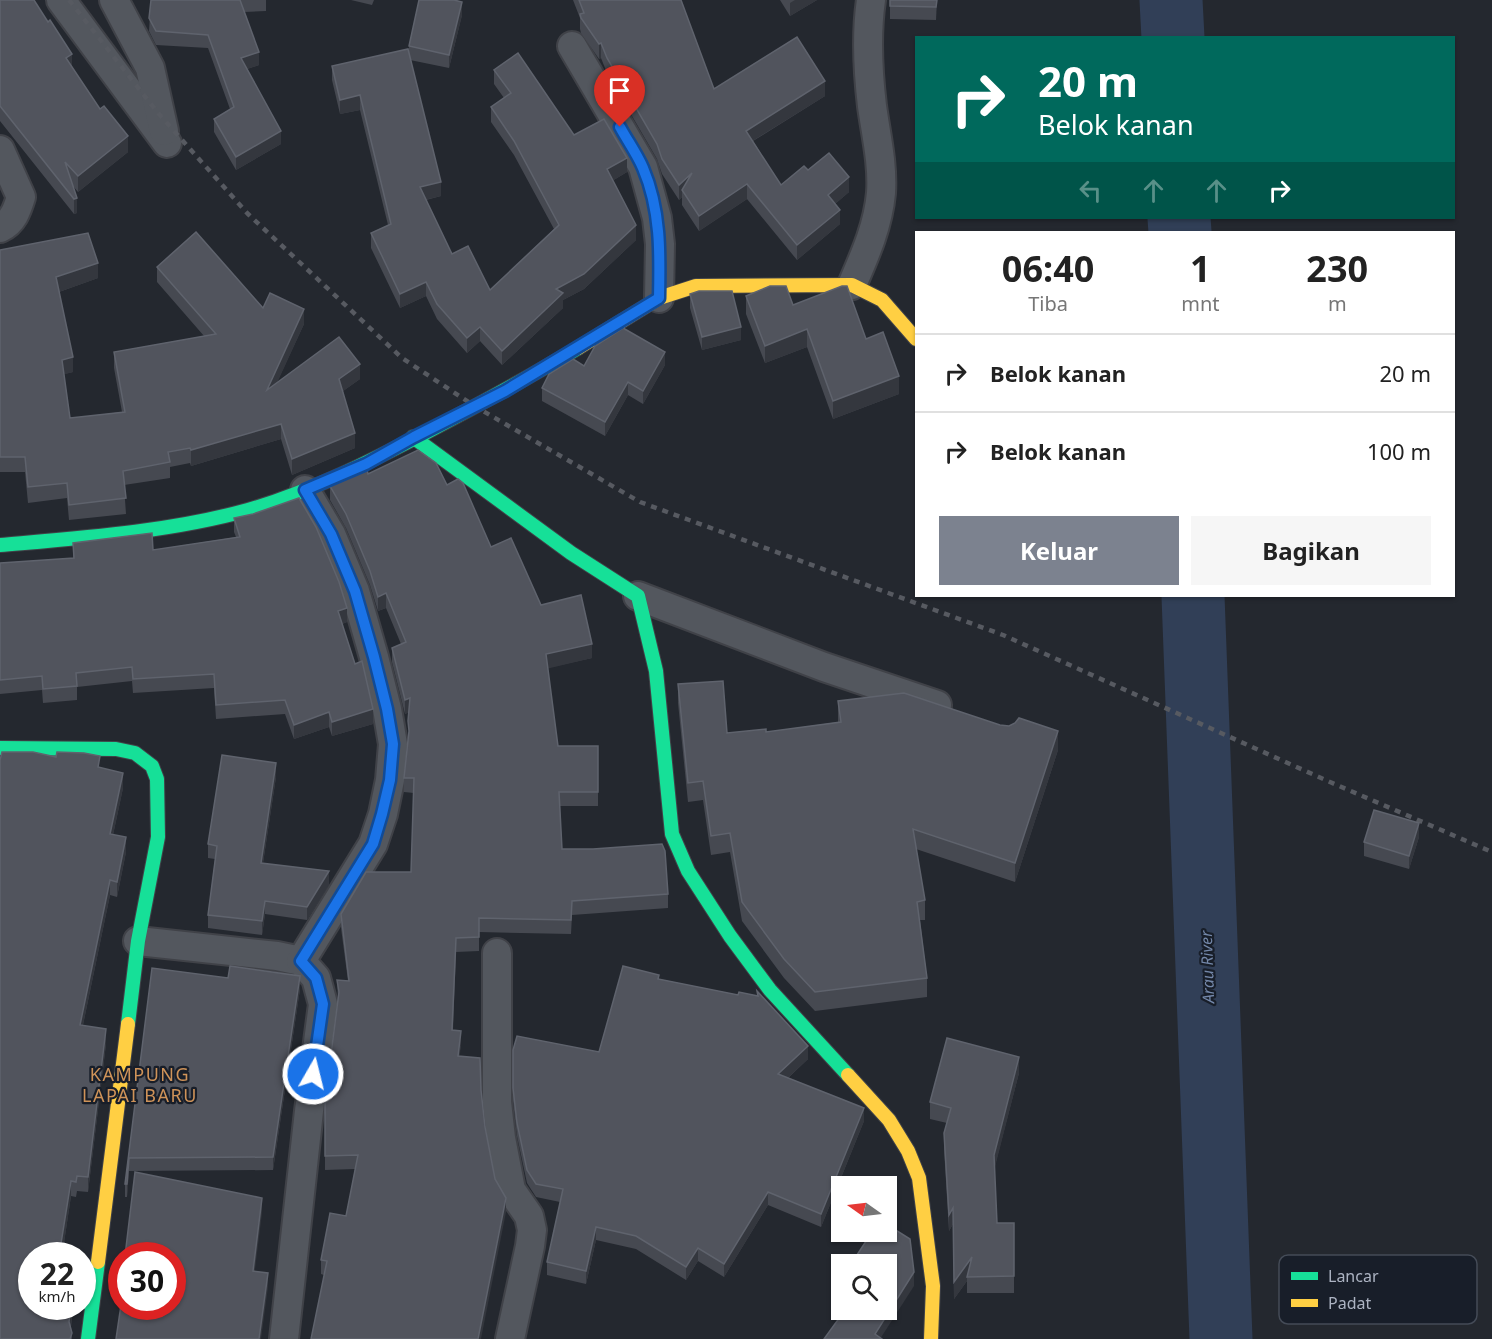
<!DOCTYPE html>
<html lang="id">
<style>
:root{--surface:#fff;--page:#f6f6f6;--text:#222;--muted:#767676;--line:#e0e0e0;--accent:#7c828f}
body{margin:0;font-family:"Noto Sans",sans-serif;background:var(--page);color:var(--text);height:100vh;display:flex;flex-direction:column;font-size:22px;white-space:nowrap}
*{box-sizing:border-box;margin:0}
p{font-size:20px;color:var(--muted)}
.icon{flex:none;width:33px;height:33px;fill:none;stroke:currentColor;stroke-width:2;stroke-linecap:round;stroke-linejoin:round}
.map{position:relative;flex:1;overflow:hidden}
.sheet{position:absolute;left:915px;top:231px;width:540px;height:366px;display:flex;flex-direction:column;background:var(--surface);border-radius:0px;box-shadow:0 2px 4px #0004}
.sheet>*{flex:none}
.top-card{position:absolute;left:915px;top:36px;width:540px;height:183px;border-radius:0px;box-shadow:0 2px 4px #0004;background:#00695c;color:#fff;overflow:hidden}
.needle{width:39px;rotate:284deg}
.fabs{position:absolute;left:831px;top:1176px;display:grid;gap:12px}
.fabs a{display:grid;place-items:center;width:66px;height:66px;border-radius:0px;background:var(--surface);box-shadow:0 2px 4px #0004;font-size:30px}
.speed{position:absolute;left:18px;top:1242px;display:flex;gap:12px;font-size:30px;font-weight:700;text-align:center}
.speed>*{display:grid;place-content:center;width:78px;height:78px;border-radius:50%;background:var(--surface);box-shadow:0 2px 4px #0004;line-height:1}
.speed small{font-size:15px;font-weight:400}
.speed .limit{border:9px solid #d22;background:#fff;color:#111}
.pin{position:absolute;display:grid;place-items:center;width:51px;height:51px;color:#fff;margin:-62px -26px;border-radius:50% 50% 50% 0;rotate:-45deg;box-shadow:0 0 6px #0007}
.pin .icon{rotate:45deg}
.me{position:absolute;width:66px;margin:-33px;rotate:8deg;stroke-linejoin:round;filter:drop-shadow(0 0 4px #0008)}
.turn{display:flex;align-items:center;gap:21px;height:126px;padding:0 24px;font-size:27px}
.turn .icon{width:78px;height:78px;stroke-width:2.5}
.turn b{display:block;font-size:42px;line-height:51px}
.lanes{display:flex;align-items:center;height:57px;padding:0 24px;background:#0003;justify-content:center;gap:30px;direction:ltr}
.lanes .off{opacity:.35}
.eta{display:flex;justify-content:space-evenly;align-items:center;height:102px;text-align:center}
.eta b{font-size:36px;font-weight:700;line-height:42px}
.primary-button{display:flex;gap:12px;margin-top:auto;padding:12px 24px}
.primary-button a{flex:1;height:69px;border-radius:0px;background:var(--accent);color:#fff;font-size:24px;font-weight:700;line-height:69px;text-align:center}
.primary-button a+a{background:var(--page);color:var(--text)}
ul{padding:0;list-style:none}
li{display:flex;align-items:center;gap:18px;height:78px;padding:0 24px;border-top:2px solid var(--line)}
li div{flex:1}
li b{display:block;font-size:22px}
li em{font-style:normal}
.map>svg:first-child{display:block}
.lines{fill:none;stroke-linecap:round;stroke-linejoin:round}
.river{stroke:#313f57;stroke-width:63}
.street-casing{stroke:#404248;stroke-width:32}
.fast-casing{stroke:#404248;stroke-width:16}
.slow-casing{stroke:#404248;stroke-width:16}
.street{stroke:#53575e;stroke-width:28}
.fast{stroke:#16e098;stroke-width:14}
.slow{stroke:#ffcf43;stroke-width:14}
.rail{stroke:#575a61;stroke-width:4.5;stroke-dasharray:6 6;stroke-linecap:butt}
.wall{fill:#464951}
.shaded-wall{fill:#34373e}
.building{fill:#51545d;stroke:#5f636d;stroke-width:1.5}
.route-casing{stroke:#114b97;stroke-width:15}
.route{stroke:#1a73e8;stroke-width:10}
.labels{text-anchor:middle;stroke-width:4.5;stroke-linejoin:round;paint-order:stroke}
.water-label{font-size:16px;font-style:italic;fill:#7488aa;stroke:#181e29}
.quarter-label{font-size:18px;letter-spacing:1.5px;fill:#cf9359;stroke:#181e29}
.key{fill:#181e29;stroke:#444b57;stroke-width:1.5}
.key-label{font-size:16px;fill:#acb3c2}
</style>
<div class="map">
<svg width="1492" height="1339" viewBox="0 0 1492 1339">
<rect width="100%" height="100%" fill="#24282f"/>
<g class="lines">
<g class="river">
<polyline points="1171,0 1173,38"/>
<polyline points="1179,218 1180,232"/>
<polyline points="1193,596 1221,1339"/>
</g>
<defs>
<g id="street">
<polyline points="61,0 167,143"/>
<polyline points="114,0 150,68 164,131"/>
<polyline points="572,46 643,167 657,218 660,244 659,298"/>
<path d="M 0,150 L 21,197 C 17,210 13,222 0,228"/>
<path d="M 852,285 C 865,255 878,226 881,193 C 883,164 876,135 872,106 C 868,72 866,34 871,0"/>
<polyline points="638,596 824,667 937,705"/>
<polyline points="138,941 277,956 301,961 316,978 323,1004 309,1111 284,1339"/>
<polyline points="497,953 497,1102 501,1138 511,1190 529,1216 532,1230 530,1246 510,1339"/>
<polyline points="301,961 373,844 383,814 390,780 393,744 387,709 374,657 355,591 331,534 305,490"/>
</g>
<g id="fast">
<polyline points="413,437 571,553 638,596 656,671 672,834 688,871 730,936 770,990 848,1075"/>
<path d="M 0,545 C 81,538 169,532 248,510 C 310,492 369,462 427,432 C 478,405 528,378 578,348"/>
<polyline points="0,748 116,749 135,753 152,766 157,779 158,837 138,941 128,1024"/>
<polyline points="88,1339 98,1262"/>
</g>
<g id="slow">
<polyline points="578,348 659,298 696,286 852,285 882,300 916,339"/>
<polyline points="848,1075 889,1120 908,1151 919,1178 933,1286 931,1339"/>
<polyline points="98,1262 128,1024"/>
</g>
</defs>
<use href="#street" class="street-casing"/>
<use href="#fast" class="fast-casing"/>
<use href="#slow" class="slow-casing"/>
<use href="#street" class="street"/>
<use href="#fast" class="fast"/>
<use href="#slow" class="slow"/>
<polyline class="rail" points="69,0 158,113 248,214 402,358 476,407 640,502 1003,635 1330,782 1492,852"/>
</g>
<g class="wall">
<polygon points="0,0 72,67 128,152 78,192 73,186 77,213 74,214 0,121"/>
<polygon points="151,0 266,0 266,11 244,12 259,65 247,69 281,144 236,170 214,132 214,119 230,109 208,48 156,45 149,31"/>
<polygon points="351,0 374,0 372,5"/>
<polygon points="573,0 681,0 714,89 825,96 753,141 781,185 808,170 849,192 835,204 840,224 797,260 747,199 699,231 682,205 682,197 679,200 662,174 657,159 607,73 601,58 599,59 581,33 580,29 580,18"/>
<polygon points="780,0 817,0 790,16"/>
<polygon points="890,0 937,0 936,20 890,19"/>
<polygon points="462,15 449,68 410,60 441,196 426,200 452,254 490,290 554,229 514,155 491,122 491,107 504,98 494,84 494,70 574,135 627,172 612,181 636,240 584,289 563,300 563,308 502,365 480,341 467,353 437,319 426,296 400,308 371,248 371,233 388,225 360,110 340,114 332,80 332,66 409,54 409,46"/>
<polygon points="0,250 98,278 59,292 73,372 64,374 70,418 122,412 114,368 114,352 204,336 157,282 157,267 304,324 277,382 360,379 343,391 355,448 292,475 281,439 191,466 190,463 170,467 170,478 124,485 126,514 69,520 67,498 28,503 25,472 0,472"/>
<polygon points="690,294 741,340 702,350 690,308"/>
<polygon points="746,296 793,305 866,339 899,394 833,419 807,347 765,363 746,314"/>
<polygon points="665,365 643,404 628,395 605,436 542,401 542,388 584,366"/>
<polygon points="368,474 447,485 491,547 541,605 592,658 547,668 558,746 598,746 598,806 560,806 562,849 668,894 668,908 572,915 571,934 479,932 479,951 456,952 453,1030 461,1045 459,1056 481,1090 485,1127 495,1179 506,1212 324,1275 321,1274 321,1260 346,1216 355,1169 325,1170 325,1101 338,1000 337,980 348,981 341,928 341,914 411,872 414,793 404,792 404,778 409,739 409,712 405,714 392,662 392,648 401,644 386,608 378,611 370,585 346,528 330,500 330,486"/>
<polygon points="234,518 347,622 342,624 373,724 332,736 329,727 294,739 285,714 216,719 214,688 133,693 132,681 77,687 77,700 43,703 42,690 0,694 0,563 73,558 73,543 153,550 236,537 234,532"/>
<polygon points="678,684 727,733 766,732 838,722 838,701 1058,750 1015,882 916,849 925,900 925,920 920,920 927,978 927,997 815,1011 784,978 742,921 730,852 711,855 703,800 688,802 678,703"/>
<polygon points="100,768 123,788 113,835 126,852 117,897 110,895 83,1025 106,1044 88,1192 77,1191 76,1197 71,1196 62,1256 32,1256 32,1306 73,1306 71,1327 72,1339 0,1339"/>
<polygon points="276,777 263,863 329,885 307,920 265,914 262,935 208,928 208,915 215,859 208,858 208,844"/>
<polygon points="1419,837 1409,869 1364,856 1364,842"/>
<polygon points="152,968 300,989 273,1170 129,1171 127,1197 125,1197 125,1184"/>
<polygon points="659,979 738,995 757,995 757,991 808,1059 788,1078 864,1121 821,1227 768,1205 724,1277 698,1261 686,1280 636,1249 596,1240 586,1284 547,1275 547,1262 560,1202 536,1197 527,1183 517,1136 513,1101 513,1050 599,1052"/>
<polygon points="1019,1073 994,1169 997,1223 1014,1223 1014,1293 967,1293 967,1281 954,1299 953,1224 949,1231 944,1149 944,1133 947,1123 930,1119 930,1102"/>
<polygon points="842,1279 842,1299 838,1297 838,1284"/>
</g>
<g class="shaded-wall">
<polygon points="795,0 817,0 790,16 790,3"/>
<polygon points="462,2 462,15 449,68 449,55"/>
<polygon points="601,43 601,58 599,59 599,44"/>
<polygon points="259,52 259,65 241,71 241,58"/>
<polygon points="72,54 72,69 66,58"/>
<polygon points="825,81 825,96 746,145 746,131"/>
<polygon points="360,95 360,110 340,114 340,100"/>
<polygon points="281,131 281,144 236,170 236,157"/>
<polygon points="128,136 128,152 78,192 78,176"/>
<polygon points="627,158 627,172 607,184 607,169"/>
<polygon points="692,173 682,190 682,197 679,200 679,185"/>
<polygon points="849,177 849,192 828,210 828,195"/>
<polygon points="441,182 441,196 420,201 420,187"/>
<polygon points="747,184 747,199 699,231 699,216"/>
<polygon points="77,198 77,213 74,214 74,199"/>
<polygon points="840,210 840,224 797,260 797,245"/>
<polygon points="636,225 636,240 584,289 563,300 563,308 502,365 502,351 556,289"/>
<polygon points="98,263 98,278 56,293 56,277"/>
<polygon points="426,282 426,296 400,308 400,294"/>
<polygon points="304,309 304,324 267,405 267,390"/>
<polygon points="480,327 480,341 467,353 467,338"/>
<polygon points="741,327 741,340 702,350 702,337"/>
<polygon points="807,329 807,347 765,363 765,346"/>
<polygon points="665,352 665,365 643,404 643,391"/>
<polygon points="73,357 73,372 62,375 62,360"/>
<polygon points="360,364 360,379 339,394 339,379"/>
<polygon points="899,376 899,394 833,419 833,401"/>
<polygon points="628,382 628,395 605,436 605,422"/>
<polygon points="281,424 281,439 191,466 191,450"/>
<polygon points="355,433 355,448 292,475 292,459"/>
<polygon points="386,593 386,608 378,611 378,597"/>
<polygon points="347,608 347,622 338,626 338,611"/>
<polygon points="592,644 592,658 546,669 546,654"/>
<polygon points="410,698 410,712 405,714 405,700"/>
<polygon points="373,709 373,724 332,736 332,722"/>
<polygon points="329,712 329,727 294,739 294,725"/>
<polygon points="1058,731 1058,750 1015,882 1015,863"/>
<polygon points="276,763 276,777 261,876 261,863"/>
<polygon points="123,773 123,788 110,849 110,834"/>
<polygon points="1419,823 1419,837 1409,869 1409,856"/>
<polygon points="126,837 126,852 117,897 117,882"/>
<polygon points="329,871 329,885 307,920 307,907"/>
<polygon points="110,880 110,895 80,1039 80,1025"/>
<polygon points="265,901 265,914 262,935 262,921"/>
<polygon points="300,976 300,989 273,1170 273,1157"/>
<polygon points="106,1029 106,1044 88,1192 88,1177"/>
<polygon points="461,1031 461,1045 458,1070 458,1056"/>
<polygon points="808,1046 808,1059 778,1087 778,1074"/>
<polygon points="1019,1057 1019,1073 994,1171 994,1155"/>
<polygon points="864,1108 864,1121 821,1227 821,1214"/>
<polygon points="129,1158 129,1171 127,1197 127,1184"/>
<polygon points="71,1181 71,1196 62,1256 59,1256"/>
<polygon points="768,1192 768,1205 724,1277 724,1264"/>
<polygon points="262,1198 262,1213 253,1285 253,1271"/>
<polygon points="506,1198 506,1212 481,1339 478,1339"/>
<polygon points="953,1208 953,1224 949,1231 949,1215"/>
<polygon points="596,1227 596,1240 586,1284 586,1271"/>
<polygon points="698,1248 698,1261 686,1280 686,1267"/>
<polygon points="972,1257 967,1277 967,1281 954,1299 954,1282"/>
<polygon points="914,1272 914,1286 880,1339 875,1334"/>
<polygon points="268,1273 268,1287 261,1339 259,1339"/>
<polygon points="71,1306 73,1306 69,1337 69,1322"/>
</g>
<g class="building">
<polygon points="0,0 34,0 48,22 50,20 72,54 66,58 100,109 104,106 128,136 78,176 65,162 77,198 74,199 0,106"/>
<polygon points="151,0 240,0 259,52 241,58 281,131 236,157 214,119 234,107 208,35 156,31 149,18"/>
<polygon points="419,0 454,0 462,2 449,55 409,46"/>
<polygon points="579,0 681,0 714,89 797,37 825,81 746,131 781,185 804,166 808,170 829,153 849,177 828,195 840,210 797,245 747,184 699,216 682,190 692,173 679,185 662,159 657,144 607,58 601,43 599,44 581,18 580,14 584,13"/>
<polygon points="890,0 937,0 936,7 890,6"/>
<polygon points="408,49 441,182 420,187 452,254 468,246 490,290 559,225 514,141 491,107 511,93 494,70 518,53 574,135 604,119 627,158 607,169 636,225 584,274 556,289 563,293 502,351 480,327 467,338 437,304 426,282 400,294 371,233 391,224 360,95 340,100 332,66"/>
<polygon points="196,232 263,308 270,293 304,309 267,390 339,337 360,364 339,379 355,433 292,459 281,424 191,450 190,448 168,452 170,462 123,471 126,498 69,505 67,483 28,487 25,457 0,457 0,250 88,233 98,263 56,277 73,357 62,360 70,418 125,412 114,352 216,334 157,267"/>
<polygon points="770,286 786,286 793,305 842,286 847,286 866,339 883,332 899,376 833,401 807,329 765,346 746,296"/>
<polygon points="699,291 732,291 741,327 702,337 690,294"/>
<polygon points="623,328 665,352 643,391 628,382 605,422 542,388 549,374 573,359 584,366 595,346"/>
<polygon points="418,450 436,463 447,485 458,479 463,483 491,547 511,538 541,605 581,595 592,644 546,654 558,746 598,746 598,792 559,792 562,849 593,849 662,844 665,851 668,894 572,901 571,920 479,918 479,937 456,938 452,1030 461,1031 458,1056 480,1058 481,1090 485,1127 495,1179 506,1198 478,1339 311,1339 327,1261 321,1260 330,1213 346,1216 358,1155 325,1156 325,1101 339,992 337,980 349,981 341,914 366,872 411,872 414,778 404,778 409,731 408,721 410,698 405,700 392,648 406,642 386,593 378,597 370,571 346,514 330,486 367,470 368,474"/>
<polygon points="299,498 316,527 339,582 347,608 338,611 355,664 362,661 373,709 332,722 329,712 294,725 285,700 216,705 214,674 133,679 132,667 76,673 77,686 43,689 42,676 0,680 0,563 74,558 73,543 152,533 153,550 240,537 234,518 253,514"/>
<polygon points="723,681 727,733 766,729 766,732 841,722 838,701 904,693 1000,725 1009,726 1015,723 1019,718 1058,731 1015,863 913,829 925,900 917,902 927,978 815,992 784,959 742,902 730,833 711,836 703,781 688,783 678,684"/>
<polygon points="2,752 33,752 56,757 57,752 84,753 100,756 98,767 123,773 110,834 126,837 117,882 110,880 80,1025 106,1029 88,1177 77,1176 76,1182 71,1181 59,1256 32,1256 32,1306 71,1306 69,1322 72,1333 70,1339 0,1339 0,760"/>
<polygon points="222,755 276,763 261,863 329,871 307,907 265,901 262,921 208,915 217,846 208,844"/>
<polygon points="1374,810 1419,823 1409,856 1364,842"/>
<polygon points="230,966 300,976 273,1157 129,1158 127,1184 125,1184 152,968 228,978"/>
<polygon points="623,966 659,975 658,979 738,995 739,992 758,996 757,991 808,1046 778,1074 864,1108 821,1214 768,1192 724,1264 698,1248 686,1267 636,1236 596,1227 586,1271 547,1262 563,1189 536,1184 527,1170 517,1123 513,1088 513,1050 517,1036 599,1052"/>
<polygon points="947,1038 1019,1057 994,1155 997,1223 1014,1223 1014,1276 967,1277 972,1257 954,1282 953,1208 949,1215 944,1133 951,1108 930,1102"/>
<polygon points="135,1172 262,1198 253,1271 268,1273 259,1339 116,1339 122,1298 122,1306 172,1306 172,1256 125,1256"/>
<polygon points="886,1224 910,1239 914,1272 875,1334 882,1339 824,1339 845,1310 886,1310 886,1264 851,1264 872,1232 886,1232"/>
</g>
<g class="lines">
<defs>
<path id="route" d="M 313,1074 L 323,1004 L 316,978 L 301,961 L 373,844 L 382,814 L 390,780 L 393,744 L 387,709 L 374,657 L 355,591 L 331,534 L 305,490 L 366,464 L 414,437 L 505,391 L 659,298 C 660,254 661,210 643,168 C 637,154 627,140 620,127"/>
</defs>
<use href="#route" class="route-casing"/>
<use href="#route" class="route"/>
</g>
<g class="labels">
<g class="water-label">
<text transform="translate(1207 967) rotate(-92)" y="6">Arau River</text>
</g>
<g class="quarter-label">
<text x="140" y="1081">KAMPUNG<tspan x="140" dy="21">LAPAI BARU</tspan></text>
</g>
</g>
<rect x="1279" y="1255" width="198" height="69" rx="9" class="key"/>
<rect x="1291" y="1272" width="27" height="8" fill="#16e098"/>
<rect x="1291" y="1299" width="27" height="8" fill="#ffcf43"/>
<g class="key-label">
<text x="1328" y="1282">Lancar</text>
<text x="1328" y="1309">Padat</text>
</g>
</svg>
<div class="fabs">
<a><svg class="needle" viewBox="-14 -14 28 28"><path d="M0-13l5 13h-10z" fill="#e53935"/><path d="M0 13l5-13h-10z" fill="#767676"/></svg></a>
<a><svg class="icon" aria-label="search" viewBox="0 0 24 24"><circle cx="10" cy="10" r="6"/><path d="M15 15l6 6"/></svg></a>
</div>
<div class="speed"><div>22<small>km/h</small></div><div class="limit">30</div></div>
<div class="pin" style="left:620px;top:127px;background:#d93025"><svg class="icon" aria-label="arrive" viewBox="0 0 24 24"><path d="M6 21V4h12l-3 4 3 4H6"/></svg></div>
<svg class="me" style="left:313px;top:1074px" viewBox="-20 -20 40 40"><circle r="17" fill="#1a73e8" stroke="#fff" stroke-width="3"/><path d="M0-11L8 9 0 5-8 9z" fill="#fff"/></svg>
<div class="top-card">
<div class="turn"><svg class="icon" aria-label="right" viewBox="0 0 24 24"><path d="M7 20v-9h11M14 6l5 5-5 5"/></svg><div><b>20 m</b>Belok kanan</div></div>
<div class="lanes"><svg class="icon off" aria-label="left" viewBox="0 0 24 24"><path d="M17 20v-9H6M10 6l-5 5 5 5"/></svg><svg class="icon off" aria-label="ahead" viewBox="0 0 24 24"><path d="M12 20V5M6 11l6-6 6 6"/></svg><svg class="icon off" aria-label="ahead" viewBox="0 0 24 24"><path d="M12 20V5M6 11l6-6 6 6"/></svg><svg class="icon" aria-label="right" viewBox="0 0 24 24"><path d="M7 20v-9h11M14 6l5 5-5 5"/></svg></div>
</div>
<section class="sheet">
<div class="eta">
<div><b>06:40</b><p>Tiba</p></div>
<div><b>1</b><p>mnt</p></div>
<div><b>230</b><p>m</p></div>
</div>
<ul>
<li><svg class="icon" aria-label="right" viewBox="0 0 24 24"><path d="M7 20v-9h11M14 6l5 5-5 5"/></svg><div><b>Belok kanan</b></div><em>20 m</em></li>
<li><svg class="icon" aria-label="right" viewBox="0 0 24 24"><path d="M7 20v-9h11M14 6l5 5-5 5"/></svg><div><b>Belok kanan</b></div><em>100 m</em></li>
</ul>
<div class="primary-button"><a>Keluar</a><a>Bagikan</a></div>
</section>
</div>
